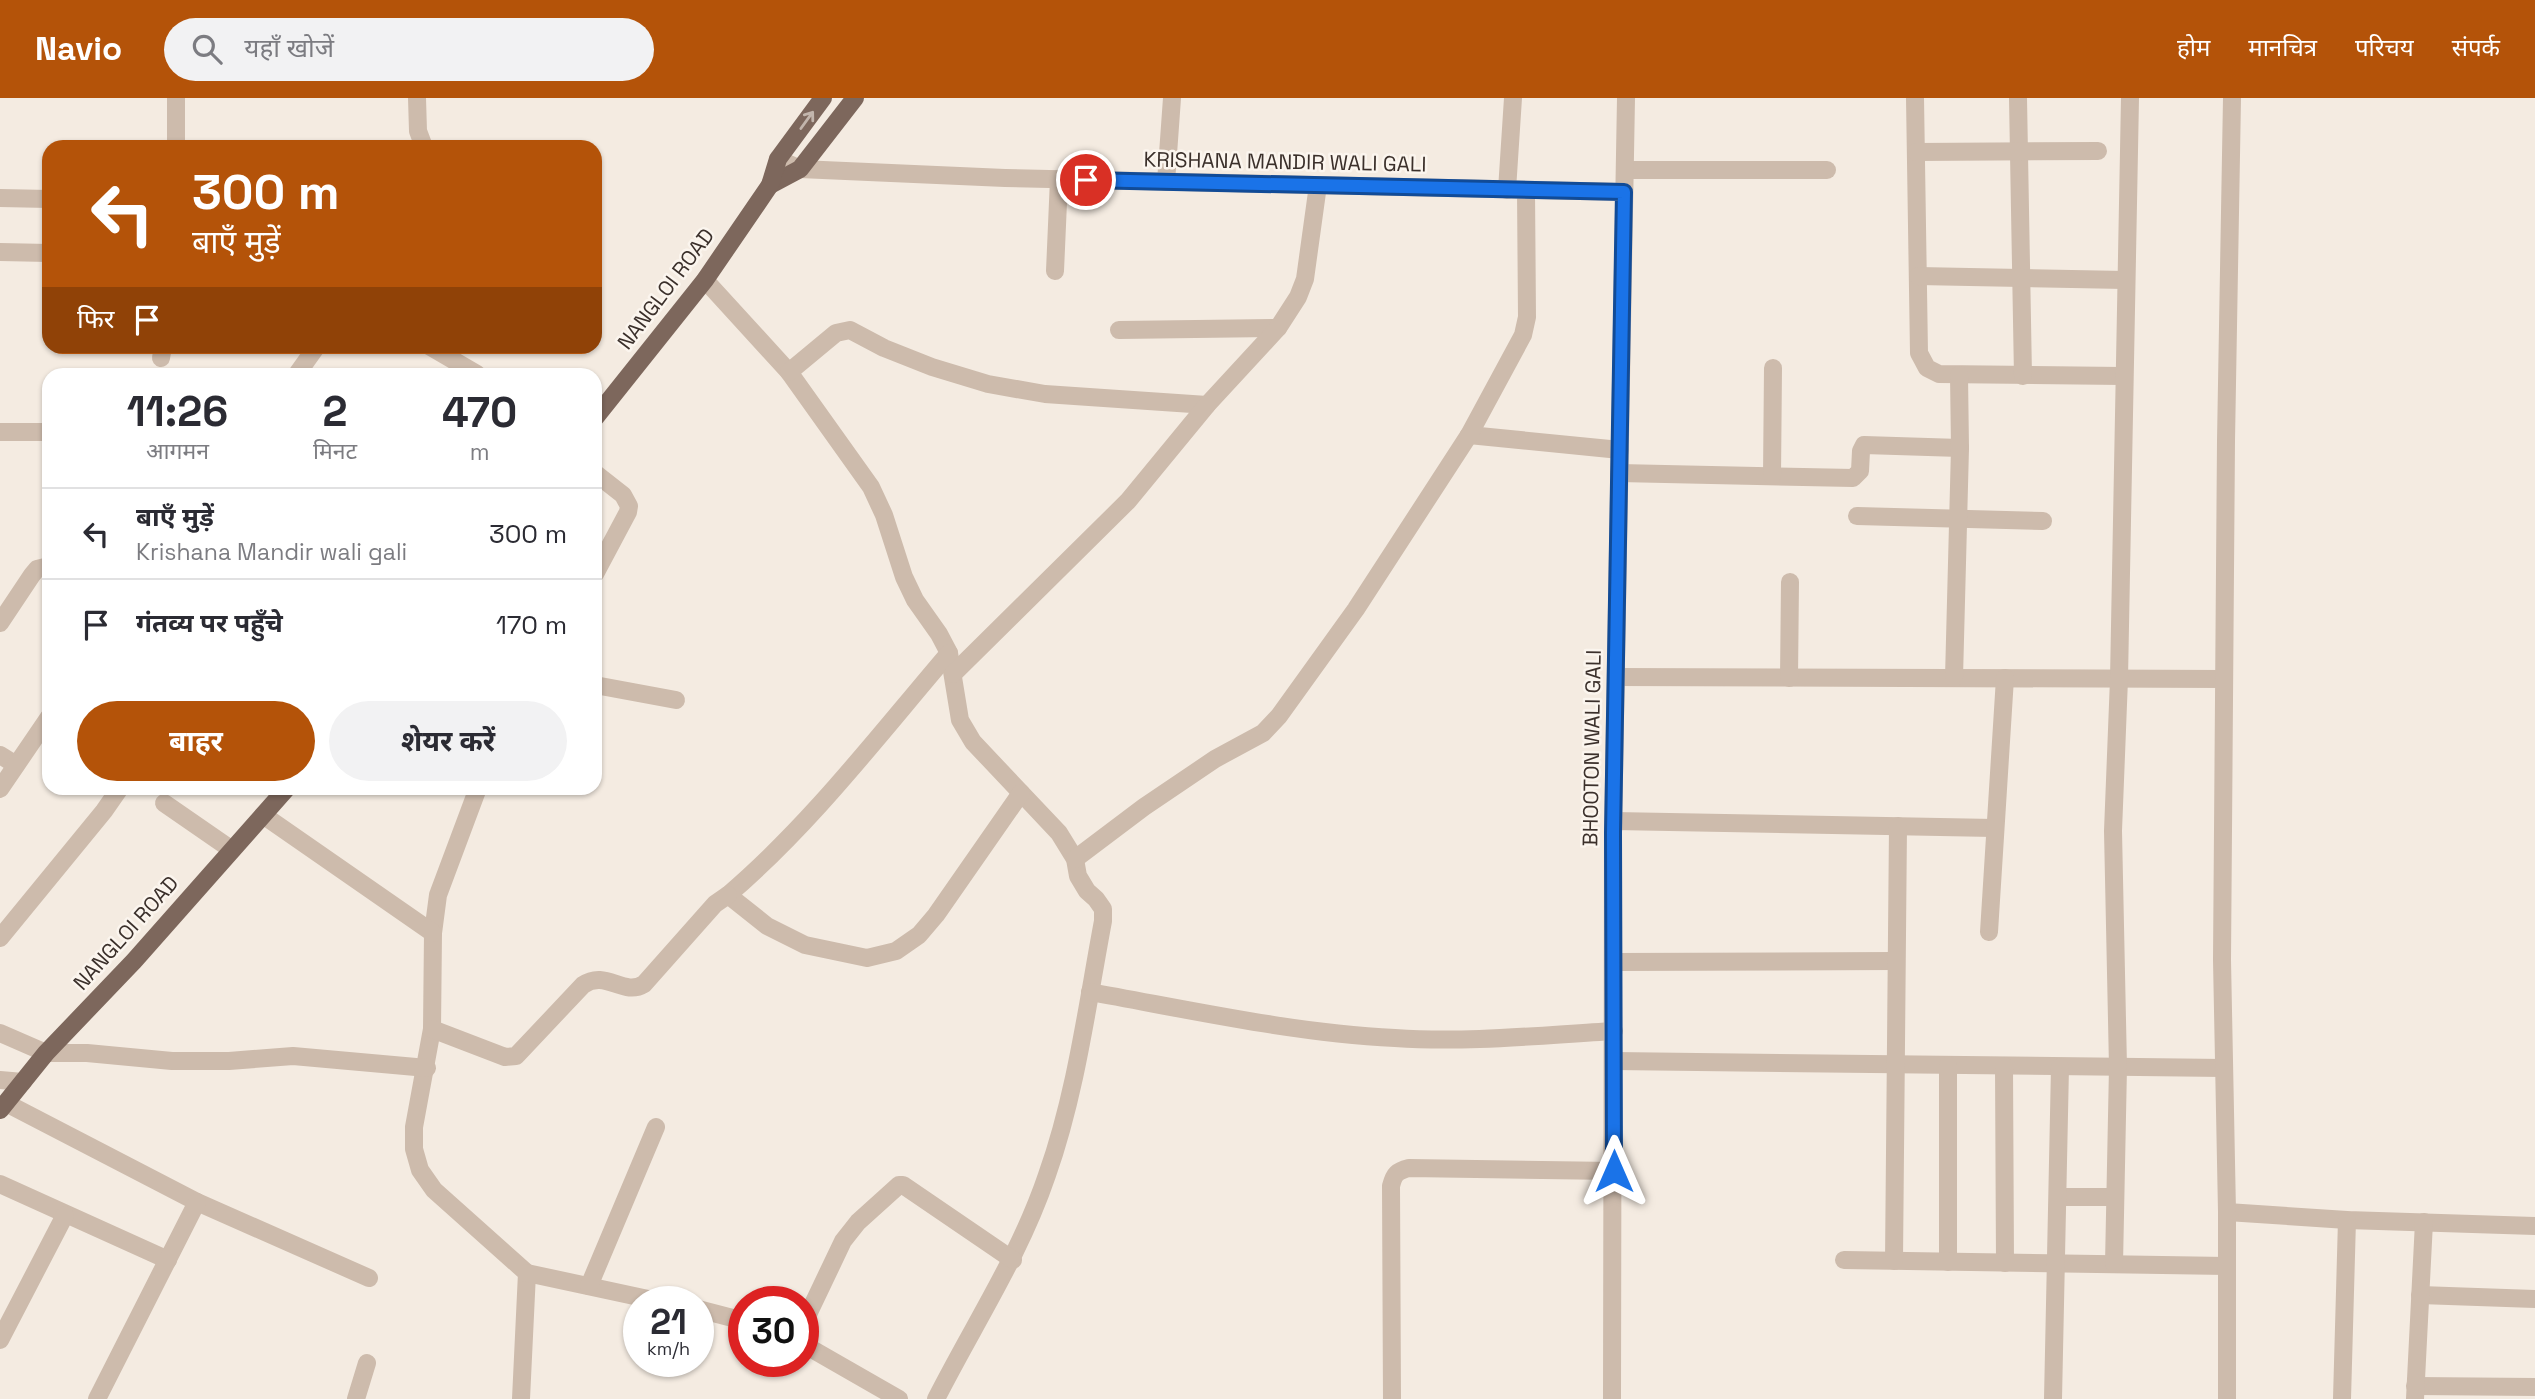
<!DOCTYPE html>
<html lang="hi">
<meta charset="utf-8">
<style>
:root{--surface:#fff;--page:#f2f2f3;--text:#2b2b33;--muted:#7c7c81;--line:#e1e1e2;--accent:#b45309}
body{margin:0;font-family:"Space Grotesk","Noto Sans Devanagari",sans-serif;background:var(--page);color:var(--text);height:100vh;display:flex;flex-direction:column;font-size:26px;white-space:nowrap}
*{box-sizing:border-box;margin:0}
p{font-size:23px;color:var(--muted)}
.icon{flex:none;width:38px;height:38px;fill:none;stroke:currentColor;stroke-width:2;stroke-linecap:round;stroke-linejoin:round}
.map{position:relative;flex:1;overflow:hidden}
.drawer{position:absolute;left:42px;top:270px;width:560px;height:427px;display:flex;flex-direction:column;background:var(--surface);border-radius:21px;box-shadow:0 2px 5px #0004}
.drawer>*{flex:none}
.top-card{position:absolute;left:42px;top:42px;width:560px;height:214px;border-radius:21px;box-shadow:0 2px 5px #0004;background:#b45309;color:#fff;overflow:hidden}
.speed{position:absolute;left:623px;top:1188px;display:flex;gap:14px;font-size:35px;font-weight:700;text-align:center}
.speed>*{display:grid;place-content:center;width:91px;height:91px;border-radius:50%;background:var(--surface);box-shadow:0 2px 5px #0004;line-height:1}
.speed small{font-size:18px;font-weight:400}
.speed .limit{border:10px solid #d22;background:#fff;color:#111}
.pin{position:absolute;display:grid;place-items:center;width:60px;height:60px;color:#fff;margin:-30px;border:4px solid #fff;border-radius:50%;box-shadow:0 2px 7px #0007}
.me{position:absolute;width:77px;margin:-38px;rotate:0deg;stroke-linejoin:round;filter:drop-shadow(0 0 5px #0008)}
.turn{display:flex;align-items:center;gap:24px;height:147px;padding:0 35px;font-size:32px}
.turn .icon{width:91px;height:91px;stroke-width:2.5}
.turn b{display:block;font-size:49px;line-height:60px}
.then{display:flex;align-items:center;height:66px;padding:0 35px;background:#0003;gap:14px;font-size:26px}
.eta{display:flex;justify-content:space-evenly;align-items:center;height:119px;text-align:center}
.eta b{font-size:42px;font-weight:700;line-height:49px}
.button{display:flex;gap:14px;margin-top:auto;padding:14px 35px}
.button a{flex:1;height:80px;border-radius:42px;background:var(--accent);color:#fff;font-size:28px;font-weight:700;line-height:80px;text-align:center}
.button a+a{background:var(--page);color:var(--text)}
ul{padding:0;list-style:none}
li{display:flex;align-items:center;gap:21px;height:91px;padding:0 35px;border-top:2px solid var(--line)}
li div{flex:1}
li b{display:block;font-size:26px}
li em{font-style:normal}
header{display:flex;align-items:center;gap:42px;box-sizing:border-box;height:98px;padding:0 35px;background:var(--accent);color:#fff}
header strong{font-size:33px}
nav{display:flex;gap:38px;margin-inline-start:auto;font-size:24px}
.search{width:490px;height:63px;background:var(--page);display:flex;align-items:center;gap:18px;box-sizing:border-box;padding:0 24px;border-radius:38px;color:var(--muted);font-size:26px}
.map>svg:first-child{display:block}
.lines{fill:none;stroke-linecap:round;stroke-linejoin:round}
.minor{stroke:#cdbbac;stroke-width:18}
.major{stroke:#7d675c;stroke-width:18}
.oneway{stroke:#c2b5ac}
.route-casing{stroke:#114b97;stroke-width:18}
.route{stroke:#1a73e8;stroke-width:12}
.labels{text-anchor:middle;stroke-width:5;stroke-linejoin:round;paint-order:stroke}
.street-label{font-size:21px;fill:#3b302b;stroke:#fbf5ee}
</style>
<header>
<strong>Navio</strong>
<div class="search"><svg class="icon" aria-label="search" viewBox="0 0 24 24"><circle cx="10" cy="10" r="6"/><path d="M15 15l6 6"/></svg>यहाँ खोजें</div>
<nav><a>होम</a><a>मानचित्र</a><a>परिचय</a><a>संपर्क</a></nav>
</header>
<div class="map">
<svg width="2535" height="1301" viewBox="0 0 2535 1301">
<rect width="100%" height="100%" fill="#f4ebe1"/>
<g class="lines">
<g class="minor">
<polyline points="417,0 418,33 424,49"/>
<polyline points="1915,0 1919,255 1927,270 1939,276 2123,278"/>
<polyline points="2018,0 2023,278"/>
<polyline points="176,49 176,0"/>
<polyline points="1916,54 2098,53"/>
<polyline points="778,61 800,71 1005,80 1624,94"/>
<polyline points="1625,72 1827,72"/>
<polyline points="1166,84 1172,0"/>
<polyline points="1507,92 1513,0"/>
<polyline points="0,100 49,101"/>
<polyline points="0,154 49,155"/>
<polyline points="1055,173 1059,81"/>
<polyline points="1918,178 2125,182"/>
<path d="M 705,182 L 789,274 L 871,389 L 884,417 L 904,479 L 915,502 L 939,536 L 949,555 L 960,622 L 973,644 L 1059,735 L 1075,761 L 1078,778 L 1087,793 L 1096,801 L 1103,811 L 1103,823 C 1087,908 1076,995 1047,1077 C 1020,1157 974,1226 936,1301"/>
<polyline points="1119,232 1278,230"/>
<polyline points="429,248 477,276"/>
<polyline points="161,260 163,248"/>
<polyline points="789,274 836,235 850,232 884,250 932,269 988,286 1045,296 1207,307"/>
<polyline points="297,276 317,248"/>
<polyline points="0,334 49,334"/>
<polyline points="1469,337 1620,352"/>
<polyline points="595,375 623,397 629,408 628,414 595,476"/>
<polyline points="1619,375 1853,380 1860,373 1861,353 1864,347 1960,350"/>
<polyline points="1772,378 1773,270"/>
<polyline points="1857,418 2043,423"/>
<polyline points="0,525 32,477 37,471 49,468"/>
<path d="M 949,555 C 878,638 811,726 728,797 L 767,828 L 805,847 L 867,860 L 896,853 L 919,837 L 936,817 L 1021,695"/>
<polyline points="953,576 1128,403 1207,307 1278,230 1298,199 1305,181 1318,87"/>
<polyline points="1616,579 2224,581"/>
<polyline points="1789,580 1790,484"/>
<polyline points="1954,580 1960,350 1959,277"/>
<polyline points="595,587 676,602"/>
<polyline points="0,657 16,667"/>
<polyline points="478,690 438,797 433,835 432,931 414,1029 414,1051 420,1072 434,1092 527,1175 521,1301"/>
<polyline points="0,691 49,619"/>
<polyline points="164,705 232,752"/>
<polyline points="263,717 433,835"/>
<polyline points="1614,723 1994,730"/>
<polyline points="1075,761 1144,709 1215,661 1263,635 1279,618 1356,511 1469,337 1523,237 1527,219 1526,93"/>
<polyline points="1989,834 2005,580"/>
<polyline points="0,840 104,713 120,690"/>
<polyline points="1614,864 1895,863"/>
<path d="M 1090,894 C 1191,912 1293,935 1395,940 C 1468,945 1542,937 1614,933"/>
<path d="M 432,931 L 505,959 L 516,958 L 583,887 C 606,871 623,899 644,886 L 715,806 L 728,797"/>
<polyline points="0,935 46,955 87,955 172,963 229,963 293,958 427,970"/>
<polyline points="1614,963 2224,970"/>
<polyline points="1948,967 1948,1164"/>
<polyline points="2004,968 2005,1165"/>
<polyline points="0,982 23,984"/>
<polyline points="6,1005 197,1104 369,1180"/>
<polyline points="0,1086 168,1162"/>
<polyline points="2058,1099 2115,1099"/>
<polyline points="2227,1114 2347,1122 2535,1128"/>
<polyline points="1844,1162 2227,1168"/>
<polyline points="1894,1163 1898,728"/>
<polyline points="2114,1166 2118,969 2113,733 2119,581 2130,0"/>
<polyline points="527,1175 662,1204"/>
<polyline points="589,1188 656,1029"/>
<polyline points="2420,1197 2535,1201"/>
<polyline points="698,1211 744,1223"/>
<polyline points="803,1227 843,1143 858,1124 899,1087 903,1087 1013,1162"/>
<polyline points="0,1242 65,1117"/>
<polyline points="803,1246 899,1301"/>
<polyline points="2415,1288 2535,1289"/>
<polyline points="97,1301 197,1104"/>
<polyline points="356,1301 367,1265"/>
<path d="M 1392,1301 L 1391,1088 C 1394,1076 1397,1073 1409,1070 L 1614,1073"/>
<polyline points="1612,1301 1613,735 1626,0"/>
<polyline points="2053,1301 2060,969"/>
<polyline points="2227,1301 2227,1114 2222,862 2226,343 2232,0"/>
<polyline points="2342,1301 2347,1122"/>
<polyline points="2415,1301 2424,1124"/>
</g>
<g class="major">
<polyline points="770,87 800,71 855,0"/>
<polyline points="595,320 705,182 770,87 778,61 823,0"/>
<polyline points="0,1012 46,955 134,863 287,690"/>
</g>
</g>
<defs><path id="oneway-shaft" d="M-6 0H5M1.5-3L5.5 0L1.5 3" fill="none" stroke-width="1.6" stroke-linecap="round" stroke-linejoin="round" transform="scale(1.75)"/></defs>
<use class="oneway" href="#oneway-shaft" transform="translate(807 22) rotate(-54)"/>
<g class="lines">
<defs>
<polyline id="route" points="1086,82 1624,94 1613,735 1614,1073"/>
</defs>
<use href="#route" class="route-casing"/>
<use href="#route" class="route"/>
</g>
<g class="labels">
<g class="street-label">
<text transform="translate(1285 64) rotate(1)" y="7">KRISHANA MANDIR WALI GALI</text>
<text transform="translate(666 191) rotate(-53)" y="7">NANGLOI ROAD</text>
<text transform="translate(1592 650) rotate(-89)" y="7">BHOOTON WALI GALI</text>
<text transform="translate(126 835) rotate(-48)" y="7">NANGLOI ROAD</text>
</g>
</g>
</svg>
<div class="speed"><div>21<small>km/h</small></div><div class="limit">30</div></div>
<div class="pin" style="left:1086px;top:82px;background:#d93025"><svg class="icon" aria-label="arrive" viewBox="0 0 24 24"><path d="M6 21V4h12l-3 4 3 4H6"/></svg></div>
<svg class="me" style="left:1614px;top:1073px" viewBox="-20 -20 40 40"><path d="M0-17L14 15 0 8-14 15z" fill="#1a73e8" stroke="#fff" stroke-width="4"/></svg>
<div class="top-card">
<div class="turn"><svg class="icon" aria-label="left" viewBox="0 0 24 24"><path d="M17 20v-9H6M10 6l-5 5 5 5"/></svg><div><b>300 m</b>बाएँ मुड़ें</div></div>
<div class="then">फिर<svg class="icon" aria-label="arrive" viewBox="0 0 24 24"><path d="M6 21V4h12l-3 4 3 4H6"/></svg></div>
</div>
<section class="drawer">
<div class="eta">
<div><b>11:26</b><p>आगमन</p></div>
<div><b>2</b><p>मिनट</p></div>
<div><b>470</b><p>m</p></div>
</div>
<ul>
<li><svg class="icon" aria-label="left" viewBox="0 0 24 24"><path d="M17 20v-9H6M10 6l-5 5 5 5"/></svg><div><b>बाएँ मुड़ें</b><p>Krishana Mandir wali gali</p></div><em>300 m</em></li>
<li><svg class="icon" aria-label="arrive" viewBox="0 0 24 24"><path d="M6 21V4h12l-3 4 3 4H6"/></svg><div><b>गंतव्य पर पहुँचे</b></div><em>170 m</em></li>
</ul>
<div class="button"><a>बाहर</a><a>शेयर करें</a></div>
</section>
</div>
